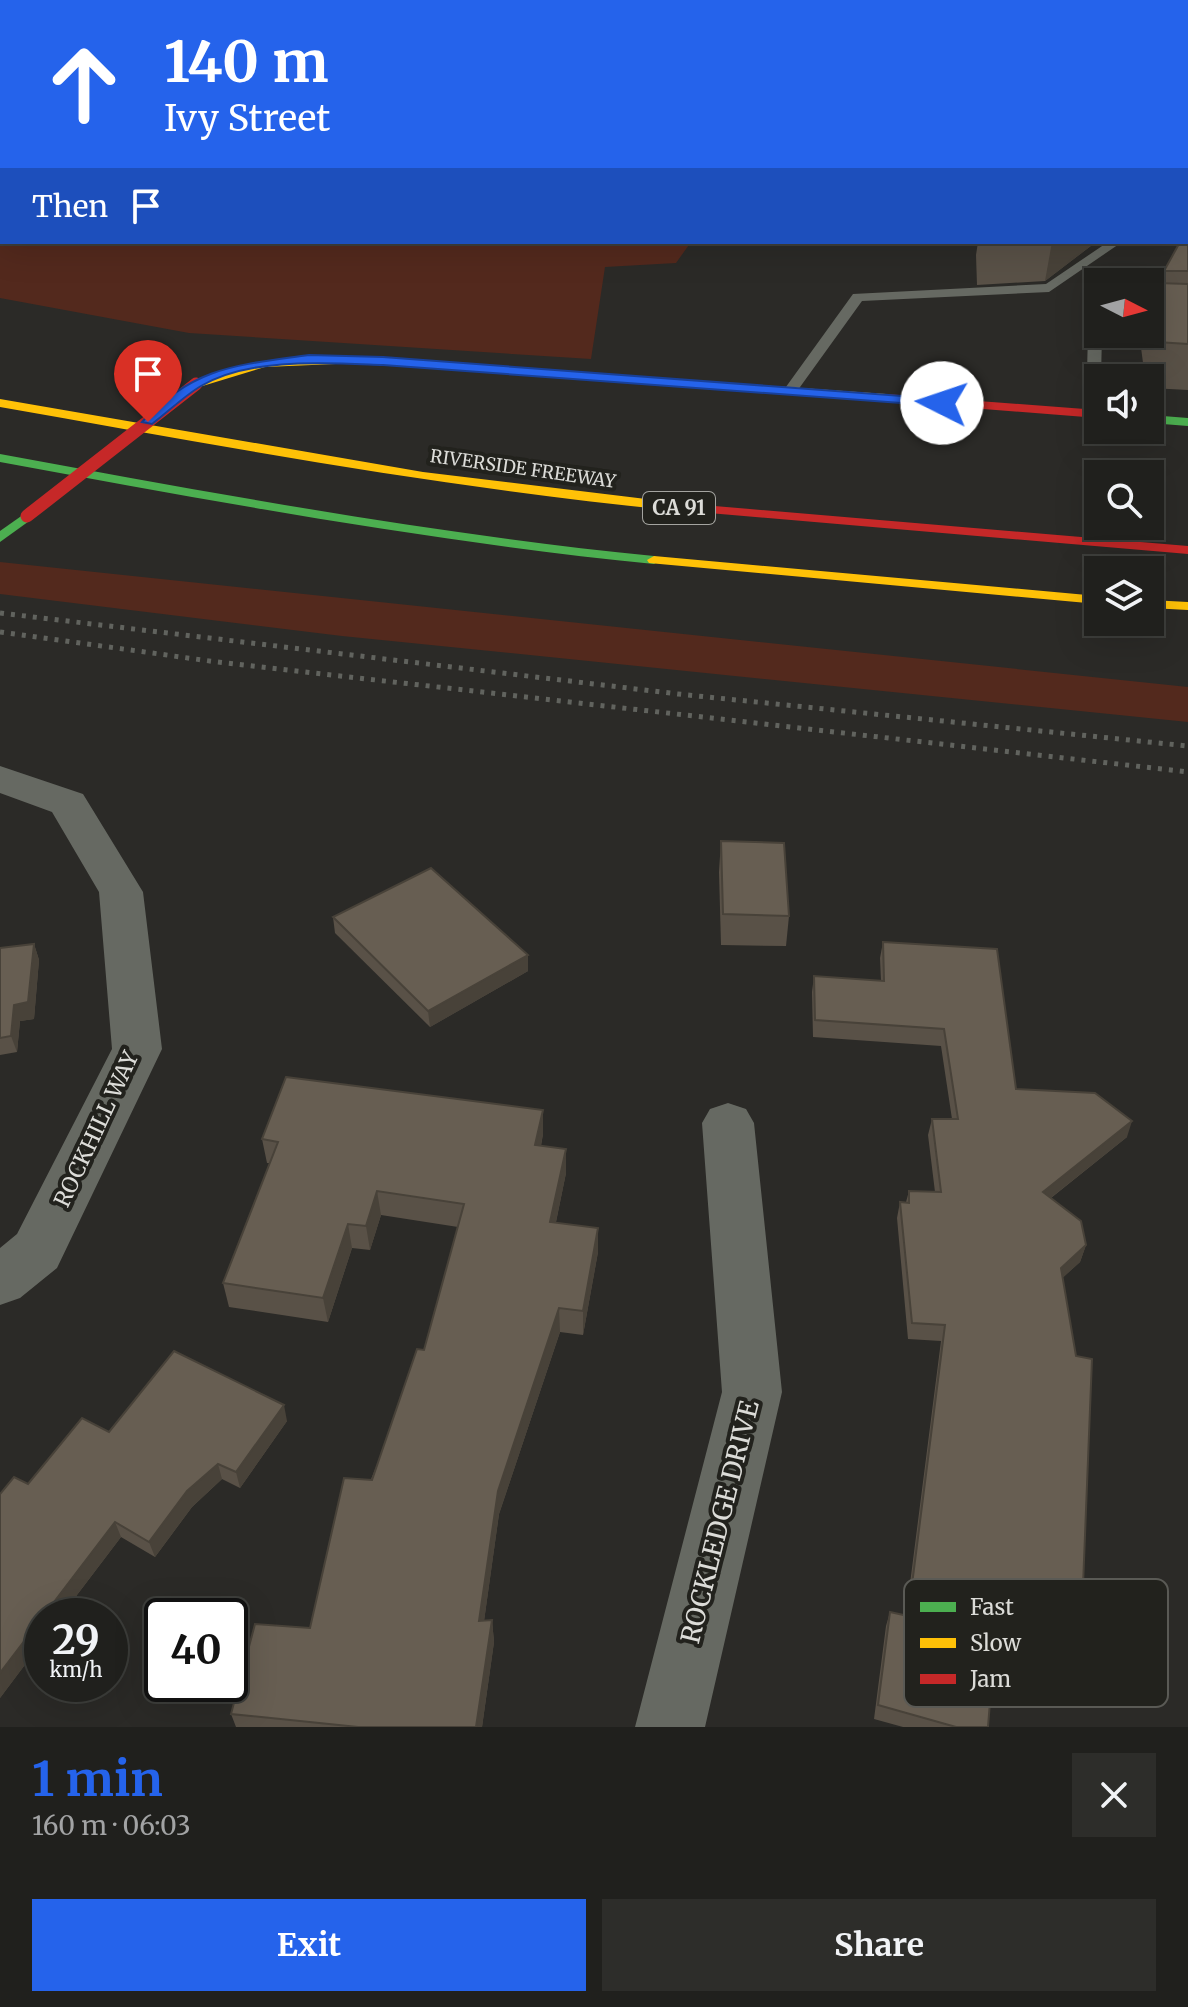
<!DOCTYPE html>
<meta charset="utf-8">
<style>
:root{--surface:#20201d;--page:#2d2d2a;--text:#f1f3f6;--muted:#a2a3a4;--line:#3d3e3b;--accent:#2563eb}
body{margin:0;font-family:Merriweather,serif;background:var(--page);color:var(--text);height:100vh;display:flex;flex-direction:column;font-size:30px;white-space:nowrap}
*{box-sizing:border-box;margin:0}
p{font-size:26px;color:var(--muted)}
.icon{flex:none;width:44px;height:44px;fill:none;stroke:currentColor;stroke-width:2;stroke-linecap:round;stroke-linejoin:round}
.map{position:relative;height:1727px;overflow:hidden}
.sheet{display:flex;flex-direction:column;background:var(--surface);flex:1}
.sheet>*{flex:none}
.hud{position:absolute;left:0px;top:0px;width:1188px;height:244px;box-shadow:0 8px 32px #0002,0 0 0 2px var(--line);background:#2563eb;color:#fff;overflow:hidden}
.needle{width:52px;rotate:96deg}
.buttons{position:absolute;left:1084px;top:268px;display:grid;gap:16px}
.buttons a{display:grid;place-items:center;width:80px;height:80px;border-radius:0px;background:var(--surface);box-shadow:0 8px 32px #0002,0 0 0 2px var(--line);font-size:40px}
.speed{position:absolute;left:24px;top:1598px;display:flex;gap:16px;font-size:40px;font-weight:700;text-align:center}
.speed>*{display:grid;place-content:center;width:104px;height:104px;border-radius:50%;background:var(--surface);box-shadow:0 8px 32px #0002,0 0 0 2px var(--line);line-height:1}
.speed small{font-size:20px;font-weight:400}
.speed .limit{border:4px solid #111;border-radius:12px;background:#fff;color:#111}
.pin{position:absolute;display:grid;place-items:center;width:68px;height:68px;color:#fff;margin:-82px -34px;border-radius:50% 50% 50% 0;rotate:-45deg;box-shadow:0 0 8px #0007}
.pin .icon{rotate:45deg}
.me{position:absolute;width:88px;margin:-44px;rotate:274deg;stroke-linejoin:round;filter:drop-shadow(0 0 6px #0008)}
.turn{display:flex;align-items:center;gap:28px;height:168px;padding:0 32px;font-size:36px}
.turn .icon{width:104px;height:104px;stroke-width:2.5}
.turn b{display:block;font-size:56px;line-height:68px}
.then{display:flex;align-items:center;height:76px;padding:0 32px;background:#0003;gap:16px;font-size:30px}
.round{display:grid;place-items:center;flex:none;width:84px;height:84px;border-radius:0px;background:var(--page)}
.overview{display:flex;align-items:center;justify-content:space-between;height:136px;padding:0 32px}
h1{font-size:48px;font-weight:700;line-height:60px;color:var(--accent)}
.action{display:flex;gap:16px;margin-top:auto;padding:16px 32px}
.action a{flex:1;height:92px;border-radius:0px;background:var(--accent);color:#fff;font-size:32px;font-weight:700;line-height:92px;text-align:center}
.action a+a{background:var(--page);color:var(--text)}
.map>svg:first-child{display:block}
.green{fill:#53291d}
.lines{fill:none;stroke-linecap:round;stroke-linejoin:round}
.lane{fill:#666962;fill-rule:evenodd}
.street{fill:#666962;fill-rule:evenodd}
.fast{fill:#4caf50;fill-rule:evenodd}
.slow{fill:#ffc107;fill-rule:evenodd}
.jam{fill:#c62828;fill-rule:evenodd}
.rail{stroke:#61635e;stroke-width:5;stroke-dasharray:4 7;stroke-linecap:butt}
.jam-bridge{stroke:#c62828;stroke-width:13}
.wall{fill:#595147}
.shaded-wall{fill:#484239}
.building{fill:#675e52;stroke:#484239;stroke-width:2}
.route{fill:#2563eb;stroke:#184099;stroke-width:2}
.labels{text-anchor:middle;stroke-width:8;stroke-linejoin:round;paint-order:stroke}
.far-street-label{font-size:18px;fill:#dcdcd8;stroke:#22221d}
.shield{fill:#22221d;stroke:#a4a4a0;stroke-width:2}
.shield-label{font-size:20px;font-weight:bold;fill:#dcdcd8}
.street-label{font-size:22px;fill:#dcdcd8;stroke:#22221d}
.near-street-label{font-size:26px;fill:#dcdcd8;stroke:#22221d}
.key{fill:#22221d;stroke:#5a5a55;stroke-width:2}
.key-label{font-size:22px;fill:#dcdcd8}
</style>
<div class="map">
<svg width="1188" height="1727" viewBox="0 0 1188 1727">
<rect width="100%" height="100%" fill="#2b2a27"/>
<g class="green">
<polygon points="0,0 526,0 2,2 0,80"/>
<polygon points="0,82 2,242 691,242 676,263 605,267 591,359 189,333 0,298"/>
<polygon points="0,562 1188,687 1188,722 342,636 0,594"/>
</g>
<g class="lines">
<g class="lane">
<polygon points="217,0 225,0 225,1 217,2"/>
<polygon points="1108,242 1122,242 1049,292 862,301 795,394 785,394 783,391 853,294 1046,284"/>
<polygon points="1098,324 1098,334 1102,334 1101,378 1098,378 1098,417 1093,418 1086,414 1088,332"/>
</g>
<g class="street">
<polygon points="941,0 965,0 967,2 943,2"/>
<polygon points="0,766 83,794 143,892 162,1049 57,1268 20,1298 0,1305 0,1248 17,1234 112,1049 99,892 52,812 0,793"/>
<polygon points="728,1103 746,1109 754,1123 782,1392 705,1727 635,1727 722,1392 702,1123 710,1109"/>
</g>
<g class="fast">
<polygon points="1150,415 1188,418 1188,426 1150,423"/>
<path d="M 0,454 C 217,494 434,534 654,556 L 661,560 L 654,564 C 434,542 217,502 0,462 Z"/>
<polygon points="27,512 32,513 32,519 0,542 0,531"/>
</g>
<g class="slow">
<polygon points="359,357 886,394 892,398 886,402 359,363 265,367 196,388 190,384 264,361"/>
<path d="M 0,399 L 423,472 L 679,503 L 686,507 L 679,511 C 451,489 226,447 0,407 Z"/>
<polygon points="654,556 1098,596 1098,604 649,563 647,560"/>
<polygon points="1150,600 1188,602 1188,610 1150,608"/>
</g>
<g class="jam">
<polygon points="886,394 1098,410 1098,418 882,401 880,398"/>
<polygon points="679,503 1188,546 1188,554 674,510 672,507"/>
</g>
<g class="rail">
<polyline points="0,613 678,694 1188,746"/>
<polyline points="0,632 217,662 1188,772"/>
</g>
<polyline class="jam-bridge" points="27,516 196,384"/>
</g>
<g class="wall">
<polygon points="1188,228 1188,390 1150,388 1150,378 1145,378 1140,340 1142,334 1150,334 1150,296 1161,283 1164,271"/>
<polygon points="978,242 1096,242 1045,281 977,285 976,255"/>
<polygon points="721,841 789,916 786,946 721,945 719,872"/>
<polygon points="333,917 528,955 528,971 430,1027 335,933"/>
<polygon points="883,942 1016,1089 1127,1137 1051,1198 1086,1245 1080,1262 1062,1278 1082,1611 1075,1625 998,1605 988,1727 903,1727 874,1719 886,1626 890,1612 906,1615 941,1341 908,1339 897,1218 900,1202 906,1202 909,1191 935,1192 928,1135 932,1119 952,1119 941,1046 813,1037 812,992 814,976 881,981 880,958"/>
<polygon points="34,944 39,960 34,1019 20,1021 17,1052 0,1055 0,948"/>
<polygon points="543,1134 541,1146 566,1173 556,1222 598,1252 583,1335 560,1332 499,1514 484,1621 492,1620 494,1642 482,1727 236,1727 231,1714 310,1628 424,1350 458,1227 381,1215 370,1250 352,1248 328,1322 229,1307 223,1283 270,1163 267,1163 262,1139"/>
<polygon points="287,1421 240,1488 222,1479 192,1507 155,1557 121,1537 61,1616 42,1616 42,1642 0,1698 28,1484 109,1432"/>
</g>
<g class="shaded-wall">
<polygon points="1052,242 1096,242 1045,281"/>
<polygon points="34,944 39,960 34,1019 20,1021 17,1052 11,1036 14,1005"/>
<polygon points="528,955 528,971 430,1027 428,1011"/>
<polygon points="543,1110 543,1134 536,1169 535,1145"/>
<polygon points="1132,1121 1127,1137 1038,1208 1043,1192"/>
<polygon points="566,1149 566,1173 551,1246 550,1222"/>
<polygon points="377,1191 381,1215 370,1250 366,1226"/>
<polygon points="348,1224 352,1248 328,1322 323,1298"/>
<polygon points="598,1228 598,1252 583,1335 583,1311"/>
<polygon points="1086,1245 1080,1262 1056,1284 1061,1268"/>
<polygon points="559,1308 560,1332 499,1514 481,1643 479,1621 498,1491"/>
<polygon points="284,1405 287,1421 240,1488 236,1472"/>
<polygon points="218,1464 222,1479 192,1507 155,1557 149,1542 187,1491"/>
<polygon points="115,1522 121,1537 61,1616 43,1616"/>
<polygon points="42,1617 42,1642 0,1698 0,1673"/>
<polygon points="492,1620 494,1642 482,1727 476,1727"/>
</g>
<g class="building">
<polygon points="1188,228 1188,271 1164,271 1180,242 1186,242 1186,231"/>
<polygon points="1158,283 1188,284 1188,344 1157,342 1150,296"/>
<polygon points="721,841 784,843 789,916 723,914"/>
<polygon points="431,868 528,955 428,1011 333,917"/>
<polygon points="883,942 997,949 1016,1089 1095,1093 1132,1121 1043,1192 1081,1221 1086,1245 1061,1268 1076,1356 1092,1359 1082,1611 999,1589 988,1727 956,1727 878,1705 890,1612 908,1616 945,1325 912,1323 900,1202 909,1203 909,1191 941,1192 932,1119 958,1119 944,1029 815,1020 814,976 884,981"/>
<polygon points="34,944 28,1002 14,1005 11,1036 0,1038 0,948"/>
<polygon points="286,1077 543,1110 535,1145 566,1149 550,1222 598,1228 583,1311 559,1308 498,1491 479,1621 492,1620 476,1727 358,1727 231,1714 255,1624 310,1628 344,1478 372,1480 417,1349 424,1350 464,1204 377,1191 366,1226 348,1224 323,1298 223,1283 278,1142 262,1139"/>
<polygon points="174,1351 284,1405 236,1472 218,1464 187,1491 149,1542 115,1522 0,1673 0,1494 14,1477 28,1484 82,1418 109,1432"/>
</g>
<path class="route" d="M 309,355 L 383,357 L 942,399 L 948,403 L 942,406 L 383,365 C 328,363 250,357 201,386 C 184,396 168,412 152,424 L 142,422 C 194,366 238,365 309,355 Z"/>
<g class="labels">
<g class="far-street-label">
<text transform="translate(523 469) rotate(8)" y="6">RIVERSIDE FREEWAY</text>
</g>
<rect class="shield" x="643" y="492" width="72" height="32" rx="6"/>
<g class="shield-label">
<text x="679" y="515">CA 91</text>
</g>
<g class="street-label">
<text transform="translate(96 1129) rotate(-65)" y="8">ROCKHILL WAY</text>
</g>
<g class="near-street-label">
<text transform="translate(720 1522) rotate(-76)" y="9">ROCKLEDGE DRIVE</text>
</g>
</g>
<rect x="904" y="1579" width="264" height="128" rx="12" class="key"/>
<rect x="920" y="1602" width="36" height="10" fill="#4caf50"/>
<rect x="920" y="1638" width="36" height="10" fill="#ffc107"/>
<rect x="920" y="1674" width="36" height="10" fill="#c62828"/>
<g class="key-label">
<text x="970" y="1615">Fast</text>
<text x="970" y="1651">Slow</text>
<text x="970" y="1687">Jam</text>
</g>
</svg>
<div class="buttons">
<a><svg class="needle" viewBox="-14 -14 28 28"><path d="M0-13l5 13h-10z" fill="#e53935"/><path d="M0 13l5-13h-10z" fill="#a2a3a4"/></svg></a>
<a><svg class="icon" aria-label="sound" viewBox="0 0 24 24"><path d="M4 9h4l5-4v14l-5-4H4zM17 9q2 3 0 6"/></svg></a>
<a><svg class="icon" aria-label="search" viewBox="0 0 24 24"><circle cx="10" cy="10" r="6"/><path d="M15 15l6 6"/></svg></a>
<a><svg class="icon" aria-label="layers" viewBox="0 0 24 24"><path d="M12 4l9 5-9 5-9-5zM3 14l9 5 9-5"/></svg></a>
</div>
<div class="speed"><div>29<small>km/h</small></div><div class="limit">40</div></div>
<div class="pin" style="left:148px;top:422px;background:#d93025"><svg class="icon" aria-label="arrive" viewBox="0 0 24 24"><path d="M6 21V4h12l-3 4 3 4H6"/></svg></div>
<svg class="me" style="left:942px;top:403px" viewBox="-20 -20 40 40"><circle r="19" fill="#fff"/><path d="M0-13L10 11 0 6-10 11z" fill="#2563eb"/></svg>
<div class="hud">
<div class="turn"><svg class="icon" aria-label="ahead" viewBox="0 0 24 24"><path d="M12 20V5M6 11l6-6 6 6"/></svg><div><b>140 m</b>Ivy Street</div></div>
<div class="then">Then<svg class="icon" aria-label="arrive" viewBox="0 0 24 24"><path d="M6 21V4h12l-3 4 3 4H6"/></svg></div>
</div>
</div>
<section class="sheet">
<div class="overview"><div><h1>1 min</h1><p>160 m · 06:03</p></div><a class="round"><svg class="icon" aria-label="close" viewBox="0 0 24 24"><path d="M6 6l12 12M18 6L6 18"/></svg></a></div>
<div class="action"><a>Exit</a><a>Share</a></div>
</section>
